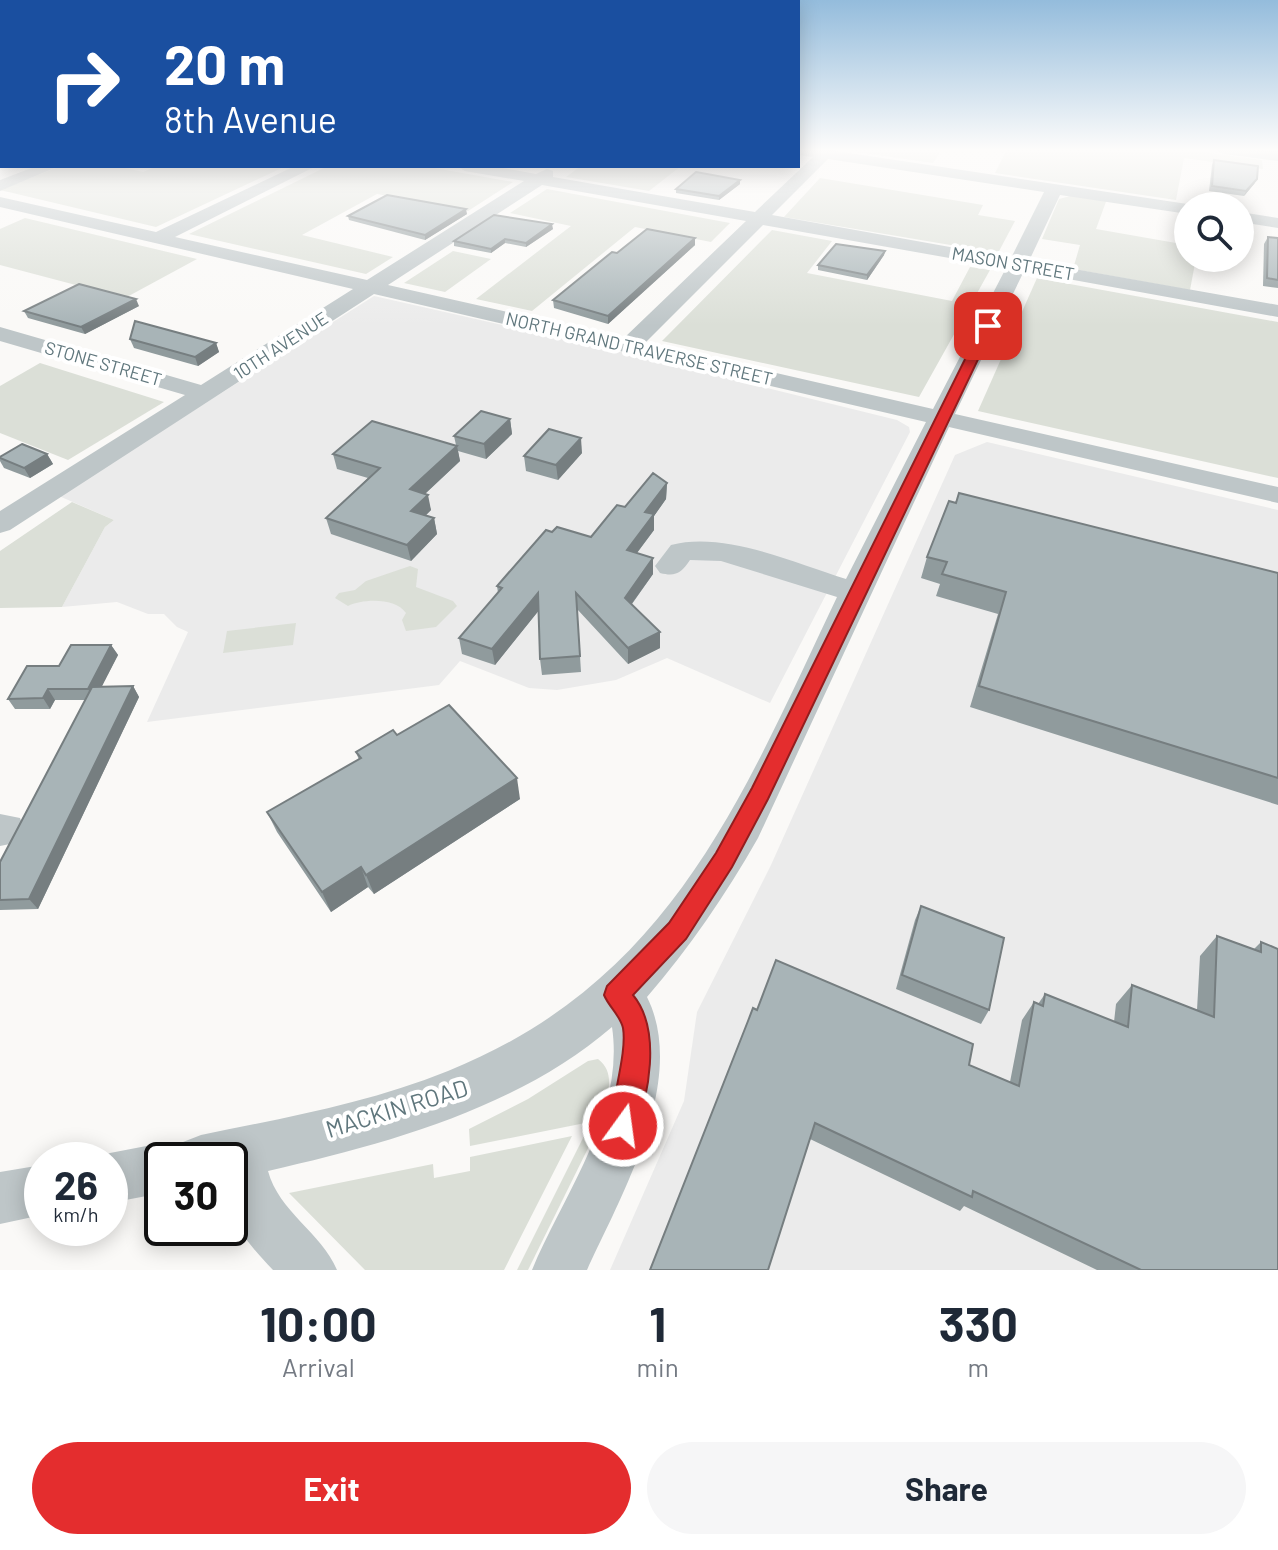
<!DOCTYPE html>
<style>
:root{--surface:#fff;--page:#f6f6f7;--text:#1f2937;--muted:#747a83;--accent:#e42d2e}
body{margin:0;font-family:Barlow,sans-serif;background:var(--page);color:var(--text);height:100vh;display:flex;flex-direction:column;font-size:30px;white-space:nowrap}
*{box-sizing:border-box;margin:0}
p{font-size:26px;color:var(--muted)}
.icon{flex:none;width:44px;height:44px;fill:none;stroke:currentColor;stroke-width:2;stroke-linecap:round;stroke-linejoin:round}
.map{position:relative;height:1270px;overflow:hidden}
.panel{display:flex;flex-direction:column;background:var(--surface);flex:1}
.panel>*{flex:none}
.hud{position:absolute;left:0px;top:0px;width:800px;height:168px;box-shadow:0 4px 20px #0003;background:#1a4fa0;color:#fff;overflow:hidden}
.tools{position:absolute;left:1174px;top:192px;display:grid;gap:16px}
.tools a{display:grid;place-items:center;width:80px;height:80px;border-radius:50%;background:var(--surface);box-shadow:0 4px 20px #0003;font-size:40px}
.speed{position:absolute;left:24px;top:1142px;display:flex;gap:16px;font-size:40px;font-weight:700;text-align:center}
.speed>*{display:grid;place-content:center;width:104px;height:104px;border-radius:50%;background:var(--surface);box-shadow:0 4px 20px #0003;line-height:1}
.speed small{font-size:20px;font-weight:400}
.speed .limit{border:4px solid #111;border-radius:12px;background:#fff;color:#111}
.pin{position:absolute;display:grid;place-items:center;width:68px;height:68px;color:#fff;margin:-34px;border-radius:16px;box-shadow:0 4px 12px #0006}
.me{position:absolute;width:88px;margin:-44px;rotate:14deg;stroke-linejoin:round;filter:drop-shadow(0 0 6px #0008)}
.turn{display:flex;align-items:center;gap:28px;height:168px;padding:0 32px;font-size:36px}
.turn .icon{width:104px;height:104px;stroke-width:2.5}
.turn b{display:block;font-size:56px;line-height:68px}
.eta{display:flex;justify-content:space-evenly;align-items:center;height:136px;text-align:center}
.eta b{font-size:48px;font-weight:700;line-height:56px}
.primary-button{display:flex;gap:16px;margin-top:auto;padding:16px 32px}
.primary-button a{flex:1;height:92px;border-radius:48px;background:var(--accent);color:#fff;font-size:32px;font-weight:700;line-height:92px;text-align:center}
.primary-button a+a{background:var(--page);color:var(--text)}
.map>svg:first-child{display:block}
.built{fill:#ebebeb}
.green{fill:#dbdfd7}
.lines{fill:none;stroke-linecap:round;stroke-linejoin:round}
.minor{fill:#bec6c8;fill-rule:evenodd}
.wall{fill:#909b9d}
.shaded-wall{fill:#767e80}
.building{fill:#a8b4b7;stroke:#767e80;stroke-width:2}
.route{fill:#e42d2e;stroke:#941d1e;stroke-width:2}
.labels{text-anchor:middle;stroke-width:8;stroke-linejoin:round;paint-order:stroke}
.far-street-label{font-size:18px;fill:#60777d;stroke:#fff}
.near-street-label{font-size:24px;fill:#60777d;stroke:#fff}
</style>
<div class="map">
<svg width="1278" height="1270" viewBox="0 0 1278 1270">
<rect width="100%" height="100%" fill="#faf9f7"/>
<g class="built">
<polygon points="374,296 621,352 897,420 909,427 910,432 770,703 667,658 616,680 557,690 529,688 460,661 439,685 147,722 188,632 177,627 164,614 148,614 117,602 62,607 105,527 114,520 59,496"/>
<polygon points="987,442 1278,510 1278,1270 610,1270 684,1101 697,1012 771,865 955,455"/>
</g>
<g class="green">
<polygon points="851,149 942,149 933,163 849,151"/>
<polygon points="1007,149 1181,149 1262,160 1263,169 1184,158 1176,200 995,173"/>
<polygon points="61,166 116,166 143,172 157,166 286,166 156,227 0,190"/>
<polygon points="328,166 423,166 513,182 468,211 377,194 302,235 393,257 366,274 189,234"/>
<polygon points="581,166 681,166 649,191 566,177"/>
<polygon points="820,178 983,205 978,215 1015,221 998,253 784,217"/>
<polygon points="547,189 730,223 711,242 635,227 532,311 476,299 571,226 510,213"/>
<polygon points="1074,195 1107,199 1096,229 1176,243 1184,212 1188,212 1188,258 1196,258 1190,290 1073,269 1080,245 1042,239 1059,199"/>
<polygon points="25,218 197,259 125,298 0,265 0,229"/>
<polygon points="772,230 832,241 807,273 952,301 970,267 990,270 919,397 662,341"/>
<polygon points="453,251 491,259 445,292 404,283"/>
<polygon points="1037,278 1278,322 1278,478 978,411"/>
<polygon points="40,363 164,402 68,460 0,433 0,386"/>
<polygon points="72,502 114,520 105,527 62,607 0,608 0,551"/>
<path d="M 410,566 L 418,569 L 416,587 L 453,601 L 457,606 L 436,627 L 406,631 L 402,620 L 406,613 C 395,597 362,599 348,606 L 335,598 L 339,593 L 355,590 L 366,581 Z"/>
<polygon points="296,623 293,645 223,653 227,631"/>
<path d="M 598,1059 C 618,1074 606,1100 600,1120 L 470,1146 L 469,1129 L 528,1099 L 588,1061 Z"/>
<polygon points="597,1130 528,1270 517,1270 585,1134"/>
<polygon points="572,1136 504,1270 365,1270 289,1193 433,1164 434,1178 470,1171 470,1157"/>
</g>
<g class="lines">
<g class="minor">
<path d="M 798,149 L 837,149 L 836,151 L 1194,205 L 1188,206 L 1188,214 L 1060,195 L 1029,261 L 1278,305 L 1278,317 L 1024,271 L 955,414 L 1278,487 L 1278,503 L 949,427 L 758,838 C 725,896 690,947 647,997 C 688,1079 622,1194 587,1270 L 532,1270 C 564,1193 625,1114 612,1027 C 518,1108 387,1144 268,1171 C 279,1212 321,1232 337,1270 L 273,1270 C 232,1227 230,1217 230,1160 L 162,1160 L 162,1193 L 110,1203 L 110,1160 L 93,1160 L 110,1153 L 162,1143 L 180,1151 L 183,1142 L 201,1135 C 284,1118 369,1103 448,1071 C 671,981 741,799 837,597 L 721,561 L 690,560 C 681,573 676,577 660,573 L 655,566 L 671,545 C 725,531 794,563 846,579 L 926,422 L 374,294 L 10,530 L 0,533 L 0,511 L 185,395 L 0,341 L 0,327 L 201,385 L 353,289 L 0,207 L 0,197 L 156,232 L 295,166 L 316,166 L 175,237 L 367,280 L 524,181 L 465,171 L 457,166 L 492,166 L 536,174 L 547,169 L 553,171 L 553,177 L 755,212 L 813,157 L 798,155 ZM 828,159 L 1044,192 L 1011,258 L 772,215 ZM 542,185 L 746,221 L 624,338 L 388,285 ZM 763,225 L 1006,268 L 933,409 L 645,343 Z"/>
<polygon points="1215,149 1278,151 1278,161 1223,154"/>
<polygon points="37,166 59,166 0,191 0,180"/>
<polygon points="1240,212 1278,218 1278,228 1240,222"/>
<polygon points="0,814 20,818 25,830 20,842 0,846"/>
<polygon points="42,1165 42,1215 0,1224 0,1172"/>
</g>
</g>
<g class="wall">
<polygon points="1214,160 1257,179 1254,184 1244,196 1209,191 1212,165"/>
<polygon points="740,184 719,200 676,193 676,189"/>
<polygon points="467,214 425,240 349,220 348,216"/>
<polygon points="553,229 526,247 505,243 491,253 454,246 454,241"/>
<polygon points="1268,237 1278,238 1278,288 1263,286 1264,244"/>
<polygon points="695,238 695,245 608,324 554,308 553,300 617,253"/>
<polygon points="885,251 884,255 867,280 818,270 818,265"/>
<polygon points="139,306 85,334 28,318 24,311"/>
<polygon points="130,339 216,343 219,352 198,366 134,348"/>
<polygon points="510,419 512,434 486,459 458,451 460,461 425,494 431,510 426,515 434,518 437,534 411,561 331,534 326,518 368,478 337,469 333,454 456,445 454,436"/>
<polygon points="582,453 558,480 526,471 524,456"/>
<polygon points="47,454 53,464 30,478 4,468 0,461 0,457"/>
<polygon points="667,483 666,499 654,516 654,530 637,553 653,574 632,604 660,648 628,664 577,609 581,672 542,675 540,659 539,610 495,665 462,654 459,638 498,593 497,586 552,532 591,537 625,507"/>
<polygon points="927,557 1278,573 1278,805 970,707 998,614 936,596 940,584 921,578"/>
<polygon points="111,645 118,655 101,687 133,686 139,697 38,909 0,910 0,862 86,700 55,700 50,709 15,709 8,699"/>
<polygon points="397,735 520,799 374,894 368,887 331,912 277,832 267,812 359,760 356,752"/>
<polygon points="921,906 989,1010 981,1024 896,989 915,920"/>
<polygon points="1217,936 1254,949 1261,942 1278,1270 1097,1270 964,1206 960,1211 810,1139 748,1021 969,1065 1010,1082 1022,1020 1034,1002 1038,1004 1045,994 1114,1022 1116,1004 1132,985 1197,1010 1200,956"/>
</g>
<g class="shaded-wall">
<polygon points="1257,179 1254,184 1244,196 1246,191"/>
<polygon points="740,180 740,184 719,200 719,196"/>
<polygon points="466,209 467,214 425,240 425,235"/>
<polygon points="552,224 553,229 526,247 526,243"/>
<polygon points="695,238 695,245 608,324 608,316"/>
<polygon points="505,239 505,243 491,253 491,249"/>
<polygon points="885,251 884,255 867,280 867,275"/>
<polygon points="136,299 139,306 85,334 81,327"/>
<polygon points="216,343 219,352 198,366 195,357"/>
<polygon points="510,419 512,434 486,459 484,444"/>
<polygon points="581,438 582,453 558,480 556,465"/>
<polygon points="457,446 460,461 413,505 410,489"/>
<polygon points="47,454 53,464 30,478 24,468"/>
<polygon points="667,483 666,499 654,516 654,530 627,566 627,550 645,512"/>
<polygon points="428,495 431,510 415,526 411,511"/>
<polygon points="434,518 437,534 411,561 407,545"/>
<polygon points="653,558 653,574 625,613 625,598"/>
<polygon points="538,593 540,609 495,665 492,649"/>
<polygon points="660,632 660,648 628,664 628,648"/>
<polygon points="111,645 118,655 95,700 88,689"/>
<polygon points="133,686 139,697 38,909 29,899"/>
<polygon points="48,689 55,700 50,709 43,698"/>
<polygon points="517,778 520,799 374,894 366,875"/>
<polygon points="361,867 368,887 331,912 322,892"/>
</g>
<g class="building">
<polygon points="0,149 2,149 2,162 0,163"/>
<polygon points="1214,160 1258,166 1257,179 1246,191 1212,186"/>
<polygon points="696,172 740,180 719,196 676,189"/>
<polygon points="387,195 466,209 425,235 348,216"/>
<polygon points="494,215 552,224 526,243 505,239 491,249 454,241"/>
<polygon points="647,229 695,238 608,316 553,300 612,252 617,253"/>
<polygon points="1268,237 1278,238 1278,280 1267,278"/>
<polygon points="836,244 885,251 867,275 818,265"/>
<polygon points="79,284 136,299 81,327 24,311"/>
<polygon points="135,321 216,343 195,357 130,339"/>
<polygon points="481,411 510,419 484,444 454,436"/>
<polygon points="372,421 457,446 410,489 428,495 411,511 434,518 407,545 326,518 380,468 333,454"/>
<polygon points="549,429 581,438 556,465 524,456"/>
<polygon points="22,444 47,454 24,468 0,458 0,457"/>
<polygon points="653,473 667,483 645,512 654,514 627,550 653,558 625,598 660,632 628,648 576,593 580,656 540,659 538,593 492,649 459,638 502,588 497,586 546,530 552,532 557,527 591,537 617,505 625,507"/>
<polygon points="959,493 1278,573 1278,778 979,686 1006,592 942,574 947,562 927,557 949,501 956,503"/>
<polygon points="71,645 111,645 88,689 48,689 43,698 8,699 27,666 59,666"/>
<polygon points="133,686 29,899 0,900 0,862 92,687"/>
<polygon points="449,705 517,778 366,875 361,867 322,892 267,812 361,758 356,752 393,730 397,735"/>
<polygon points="921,906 1004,938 989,1010 902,975"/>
<polygon points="1217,936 1261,952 1261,942 1278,949 1278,1270 1141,1270 973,1191 972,1197 815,1123 768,1270 650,1270 748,1021 753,1008 757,1010 776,960 973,1044 969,1065 1019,1086 1034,1002 1043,1006 1045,994 1128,1027 1132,985 1214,1017"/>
</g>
<linearGradient id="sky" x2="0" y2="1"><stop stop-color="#94bcdc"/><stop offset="0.46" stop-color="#fdfcfb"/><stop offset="1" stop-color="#fdfcfb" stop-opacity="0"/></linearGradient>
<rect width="1278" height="326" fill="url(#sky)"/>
<path class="route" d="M 983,323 L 994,326 L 768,799 L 732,867 L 686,939 L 633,995 C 662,1030 649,1097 633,1136 L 623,1140 L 614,1136 C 605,1116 628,1058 623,1028 C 620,1015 609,1007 604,995 L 607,986 L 669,923 L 716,853 L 752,788 Z"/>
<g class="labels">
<g class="far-street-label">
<text transform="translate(1013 264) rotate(10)" y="6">MASON STREET</text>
<text transform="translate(281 346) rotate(-33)" y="6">10TH AVENUE</text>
<text transform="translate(639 349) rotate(13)" y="6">NORTH GRAND TRAVERSE STREET</text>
<text transform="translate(103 364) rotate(16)" y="6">STONE STREET</text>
</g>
<g class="near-street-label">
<text transform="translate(397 1109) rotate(-17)" y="8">MACKIN ROAD</text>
</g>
</g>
</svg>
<div class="tools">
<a><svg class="icon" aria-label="search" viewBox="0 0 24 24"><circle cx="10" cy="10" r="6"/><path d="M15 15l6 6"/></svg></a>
</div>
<div class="speed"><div>26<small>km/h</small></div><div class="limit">30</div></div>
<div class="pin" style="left:988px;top:326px;background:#d93025"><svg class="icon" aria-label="arrive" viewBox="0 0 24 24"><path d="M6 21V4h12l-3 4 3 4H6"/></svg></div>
<svg class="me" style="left:623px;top:1126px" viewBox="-20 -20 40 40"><circle r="17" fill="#e42d2e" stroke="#fff" stroke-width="3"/><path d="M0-11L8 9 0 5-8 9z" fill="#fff"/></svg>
<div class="hud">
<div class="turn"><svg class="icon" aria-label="right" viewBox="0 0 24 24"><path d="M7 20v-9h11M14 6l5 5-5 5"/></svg><div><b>20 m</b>8th Avenue</div></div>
</div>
</div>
<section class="panel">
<div class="eta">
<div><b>10:00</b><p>Arrival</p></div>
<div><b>1</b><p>min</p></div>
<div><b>330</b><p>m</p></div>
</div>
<div class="primary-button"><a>Exit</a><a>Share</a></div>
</section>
